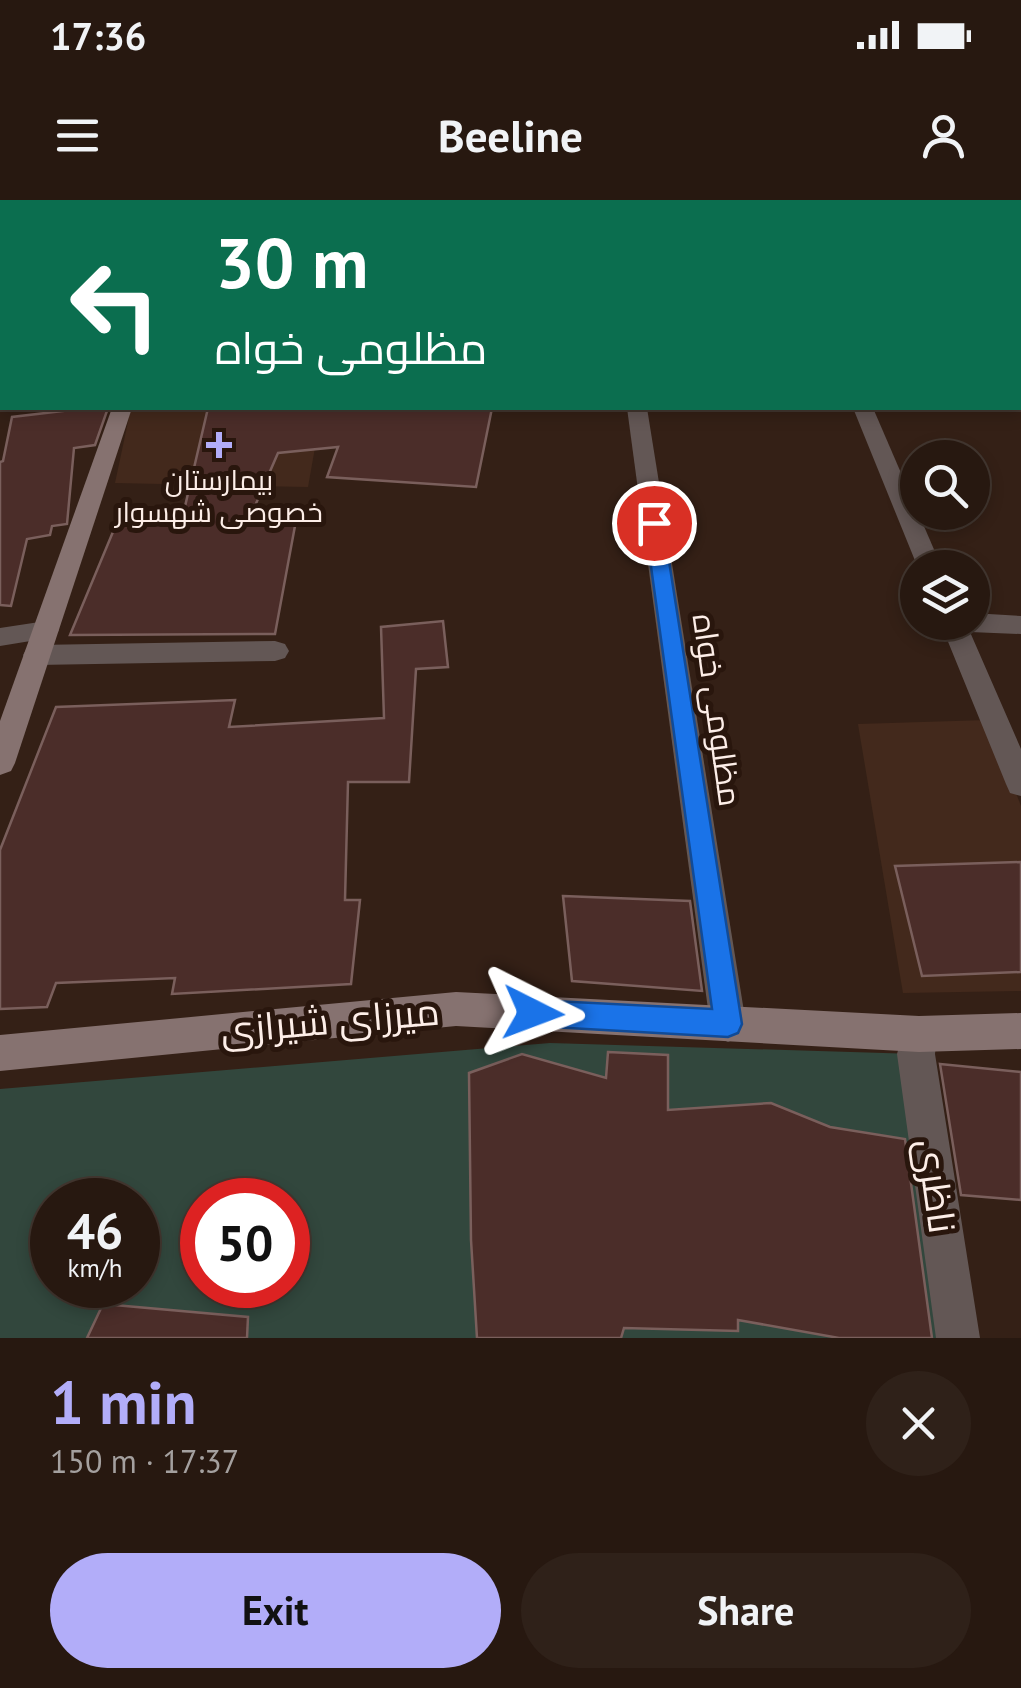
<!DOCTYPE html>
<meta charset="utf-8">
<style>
:root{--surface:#271810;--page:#2f2119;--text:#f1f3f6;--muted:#a4a09f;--line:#433730;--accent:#b2adf9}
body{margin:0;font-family:"PT Sans",Cairo,sans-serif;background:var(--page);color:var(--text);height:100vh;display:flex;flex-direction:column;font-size:38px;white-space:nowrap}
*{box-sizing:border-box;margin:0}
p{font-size:32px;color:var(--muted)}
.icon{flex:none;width:55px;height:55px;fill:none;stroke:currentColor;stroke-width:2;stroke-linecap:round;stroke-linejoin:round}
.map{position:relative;height:1138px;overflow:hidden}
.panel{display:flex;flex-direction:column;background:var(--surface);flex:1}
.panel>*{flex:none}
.top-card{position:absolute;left:0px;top:0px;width:1022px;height:210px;box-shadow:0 5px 15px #0003,0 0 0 2px var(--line);background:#0b6e4f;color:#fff;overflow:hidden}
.tools{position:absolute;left:900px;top:240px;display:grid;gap:20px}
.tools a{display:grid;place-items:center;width:90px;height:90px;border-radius:50%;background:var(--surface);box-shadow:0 5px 15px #0003,0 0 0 2px var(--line);font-size:50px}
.speed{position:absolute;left:30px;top:978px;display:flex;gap:20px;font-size:50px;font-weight:700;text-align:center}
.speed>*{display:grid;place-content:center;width:130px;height:130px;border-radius:50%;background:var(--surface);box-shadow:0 5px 15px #0003,0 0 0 2px var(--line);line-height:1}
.speed small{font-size:25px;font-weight:400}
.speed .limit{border:15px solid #d22;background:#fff;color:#111}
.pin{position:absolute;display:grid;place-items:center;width:85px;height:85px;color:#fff;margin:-42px;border:5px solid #fff;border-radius:50%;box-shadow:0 2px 10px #0007}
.me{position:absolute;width:110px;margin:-55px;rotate:93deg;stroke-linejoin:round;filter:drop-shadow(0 0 8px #0008)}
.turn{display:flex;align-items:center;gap:35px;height:210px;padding:0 50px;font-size:45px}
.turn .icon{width:130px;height:130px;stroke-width:2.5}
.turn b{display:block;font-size:70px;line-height:85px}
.round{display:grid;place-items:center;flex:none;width:105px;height:105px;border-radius:52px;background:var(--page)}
.overview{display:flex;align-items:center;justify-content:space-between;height:170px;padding:0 50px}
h1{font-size:60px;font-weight:700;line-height:75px;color:var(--accent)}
.cta{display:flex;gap:20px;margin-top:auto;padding:20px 50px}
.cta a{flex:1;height:115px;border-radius:60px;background:var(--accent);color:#111;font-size:40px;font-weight:700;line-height:115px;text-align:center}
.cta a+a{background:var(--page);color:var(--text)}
.status{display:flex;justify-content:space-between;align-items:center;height:70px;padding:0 50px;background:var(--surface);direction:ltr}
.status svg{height:28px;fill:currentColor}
header{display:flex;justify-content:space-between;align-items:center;height:130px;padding:0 50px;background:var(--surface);font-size:45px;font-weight:700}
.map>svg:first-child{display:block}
.built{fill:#43291c}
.green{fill:#32473d;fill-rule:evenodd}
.building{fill:#4b2d29;stroke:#7a5f5c;stroke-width:2.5}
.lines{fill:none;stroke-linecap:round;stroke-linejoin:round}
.street{fill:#635755;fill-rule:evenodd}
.secondary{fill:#867270;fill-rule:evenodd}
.primary{fill:#a08885;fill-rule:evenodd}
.route{fill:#1a73e8;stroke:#114b97;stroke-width:2.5}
.poi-dot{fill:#b2adf9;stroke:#29160d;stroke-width:4}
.labels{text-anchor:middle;stroke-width:10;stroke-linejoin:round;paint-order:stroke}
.far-poi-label{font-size:28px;fill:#fdeee8;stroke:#29160d}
.street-label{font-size:32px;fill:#fdeee8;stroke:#29160d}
.near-street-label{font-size:38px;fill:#fdeee8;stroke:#29160d}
</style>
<div class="status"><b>17:36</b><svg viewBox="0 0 49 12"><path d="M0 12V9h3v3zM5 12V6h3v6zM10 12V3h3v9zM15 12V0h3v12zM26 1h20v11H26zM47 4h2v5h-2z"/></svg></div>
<header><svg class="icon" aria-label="menu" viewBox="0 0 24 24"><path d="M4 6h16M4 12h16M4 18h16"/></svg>Beeline<svg class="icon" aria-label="person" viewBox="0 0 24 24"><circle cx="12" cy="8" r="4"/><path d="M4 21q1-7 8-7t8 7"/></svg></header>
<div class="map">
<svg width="1021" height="1138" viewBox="0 0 1021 1138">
<rect width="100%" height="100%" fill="#342016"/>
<g class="built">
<polygon points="131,208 322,208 308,287 115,283"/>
<polygon points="987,520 1021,606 1021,791 903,793 858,524"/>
</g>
<path class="green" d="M 550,843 L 916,854 L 958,1138 L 0,1138 L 0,889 ZM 52,1000 L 138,1000 L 138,1085 L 52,1085 ZM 202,1000 L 288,1000 L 288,1085 L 202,1085 Z"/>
<g class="building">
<polygon points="88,208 108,208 95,245 74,248 67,324 52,326 50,335 27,339 11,406 0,405 0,262 3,261 12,217"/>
<polygon points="208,208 492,208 476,287 327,277 338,247 278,253 251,315 297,315 275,434 70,435 120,315 183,315"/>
<polygon points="443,421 448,467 416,469 409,582 348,582 345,700 360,700 351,784 172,794 175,778 56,783 47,807 0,809 0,650 56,507 235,500 229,527 384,518 381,427"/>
<polygon points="1021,662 1021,772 922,776 895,666"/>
<polygon points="563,696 690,701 702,791 572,781"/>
<polygon points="608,852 668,855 668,910 771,903 830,927 905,939 932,1138 839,1138 738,1120 738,1131 624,1128 621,1138 477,1138 471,1040 469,873 522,854 606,878"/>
<polygon points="940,864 1021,872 1021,1000 961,995"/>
<polygon points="103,1104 248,1117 247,1138 87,1138"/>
</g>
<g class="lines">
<g class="street">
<polygon points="1021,131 1021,143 1020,144 1020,132"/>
<rect x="1020" y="155" width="1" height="13"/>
<rect x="0" y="195" width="2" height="12"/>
<polygon points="627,208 647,208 746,824 741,836 728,842 715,836 710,824"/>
<polygon points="853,208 873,208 942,368 918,368"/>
<polygon points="972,413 1021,416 1021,434 970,432 1021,549 1021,596 1010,593 1006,584 940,422 972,422"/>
<polygon points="46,421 55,423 59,430 55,437 0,446 0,428"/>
<polygon points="275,441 285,444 289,451 285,458 275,461 37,465 27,462 23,455 27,448 37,445"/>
<polygon points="919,816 932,821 937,834 935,854 980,1138 936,1138 897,854 906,821"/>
</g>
<g class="secondary">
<polygon points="112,208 132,208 15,563 11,571 0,575 0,521"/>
<polygon points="456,792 919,816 1021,813 1021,849 919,852 456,826 0,871 0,835"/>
</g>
<g class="primary">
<rect x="1020" y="37" width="1" height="10"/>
<rect x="0" y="147" width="2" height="12"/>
</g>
</g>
<polygon class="route" points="654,317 663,323 742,824 738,833 728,837 533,826 524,822 520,813 524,804 533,800 712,809 645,323"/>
<path class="poi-dot" d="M214 230h10v10h10v10h-10v10h-10v-10h-10v-10h10z"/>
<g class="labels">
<g class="far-poi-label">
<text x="219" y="290">بیمارستان<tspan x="219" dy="32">خصوصی شهسوار</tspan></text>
</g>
<g class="street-label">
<text transform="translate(717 510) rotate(82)" y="11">مظلومی خواه</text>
</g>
<g class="near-street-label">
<text transform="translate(330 821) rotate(-5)" y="13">میرزای شیرازی</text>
<text transform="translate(936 986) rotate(82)" y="13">ناظری</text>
</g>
</g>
</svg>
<div class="tools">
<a><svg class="icon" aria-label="search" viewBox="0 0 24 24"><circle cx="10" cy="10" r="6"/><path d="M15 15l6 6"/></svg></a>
<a><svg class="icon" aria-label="layers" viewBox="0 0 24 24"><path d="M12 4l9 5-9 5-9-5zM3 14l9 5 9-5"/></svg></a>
</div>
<div class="speed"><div>46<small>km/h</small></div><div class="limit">50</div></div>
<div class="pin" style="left:654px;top:323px;background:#d93025"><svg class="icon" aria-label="arrive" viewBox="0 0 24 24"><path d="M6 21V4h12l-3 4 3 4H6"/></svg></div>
<svg class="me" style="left:533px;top:813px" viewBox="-20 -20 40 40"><path d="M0-17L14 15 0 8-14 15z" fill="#1a73e8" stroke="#fff" stroke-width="4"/></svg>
<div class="top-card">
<div class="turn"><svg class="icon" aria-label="left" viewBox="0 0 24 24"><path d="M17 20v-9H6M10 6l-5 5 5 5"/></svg><div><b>30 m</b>مظلومی خواه</div></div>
</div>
</div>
<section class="panel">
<div class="overview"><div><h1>1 min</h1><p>150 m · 17:37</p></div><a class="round"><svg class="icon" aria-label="close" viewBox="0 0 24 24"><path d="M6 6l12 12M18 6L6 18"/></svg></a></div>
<div class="cta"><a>Exit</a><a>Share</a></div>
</section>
